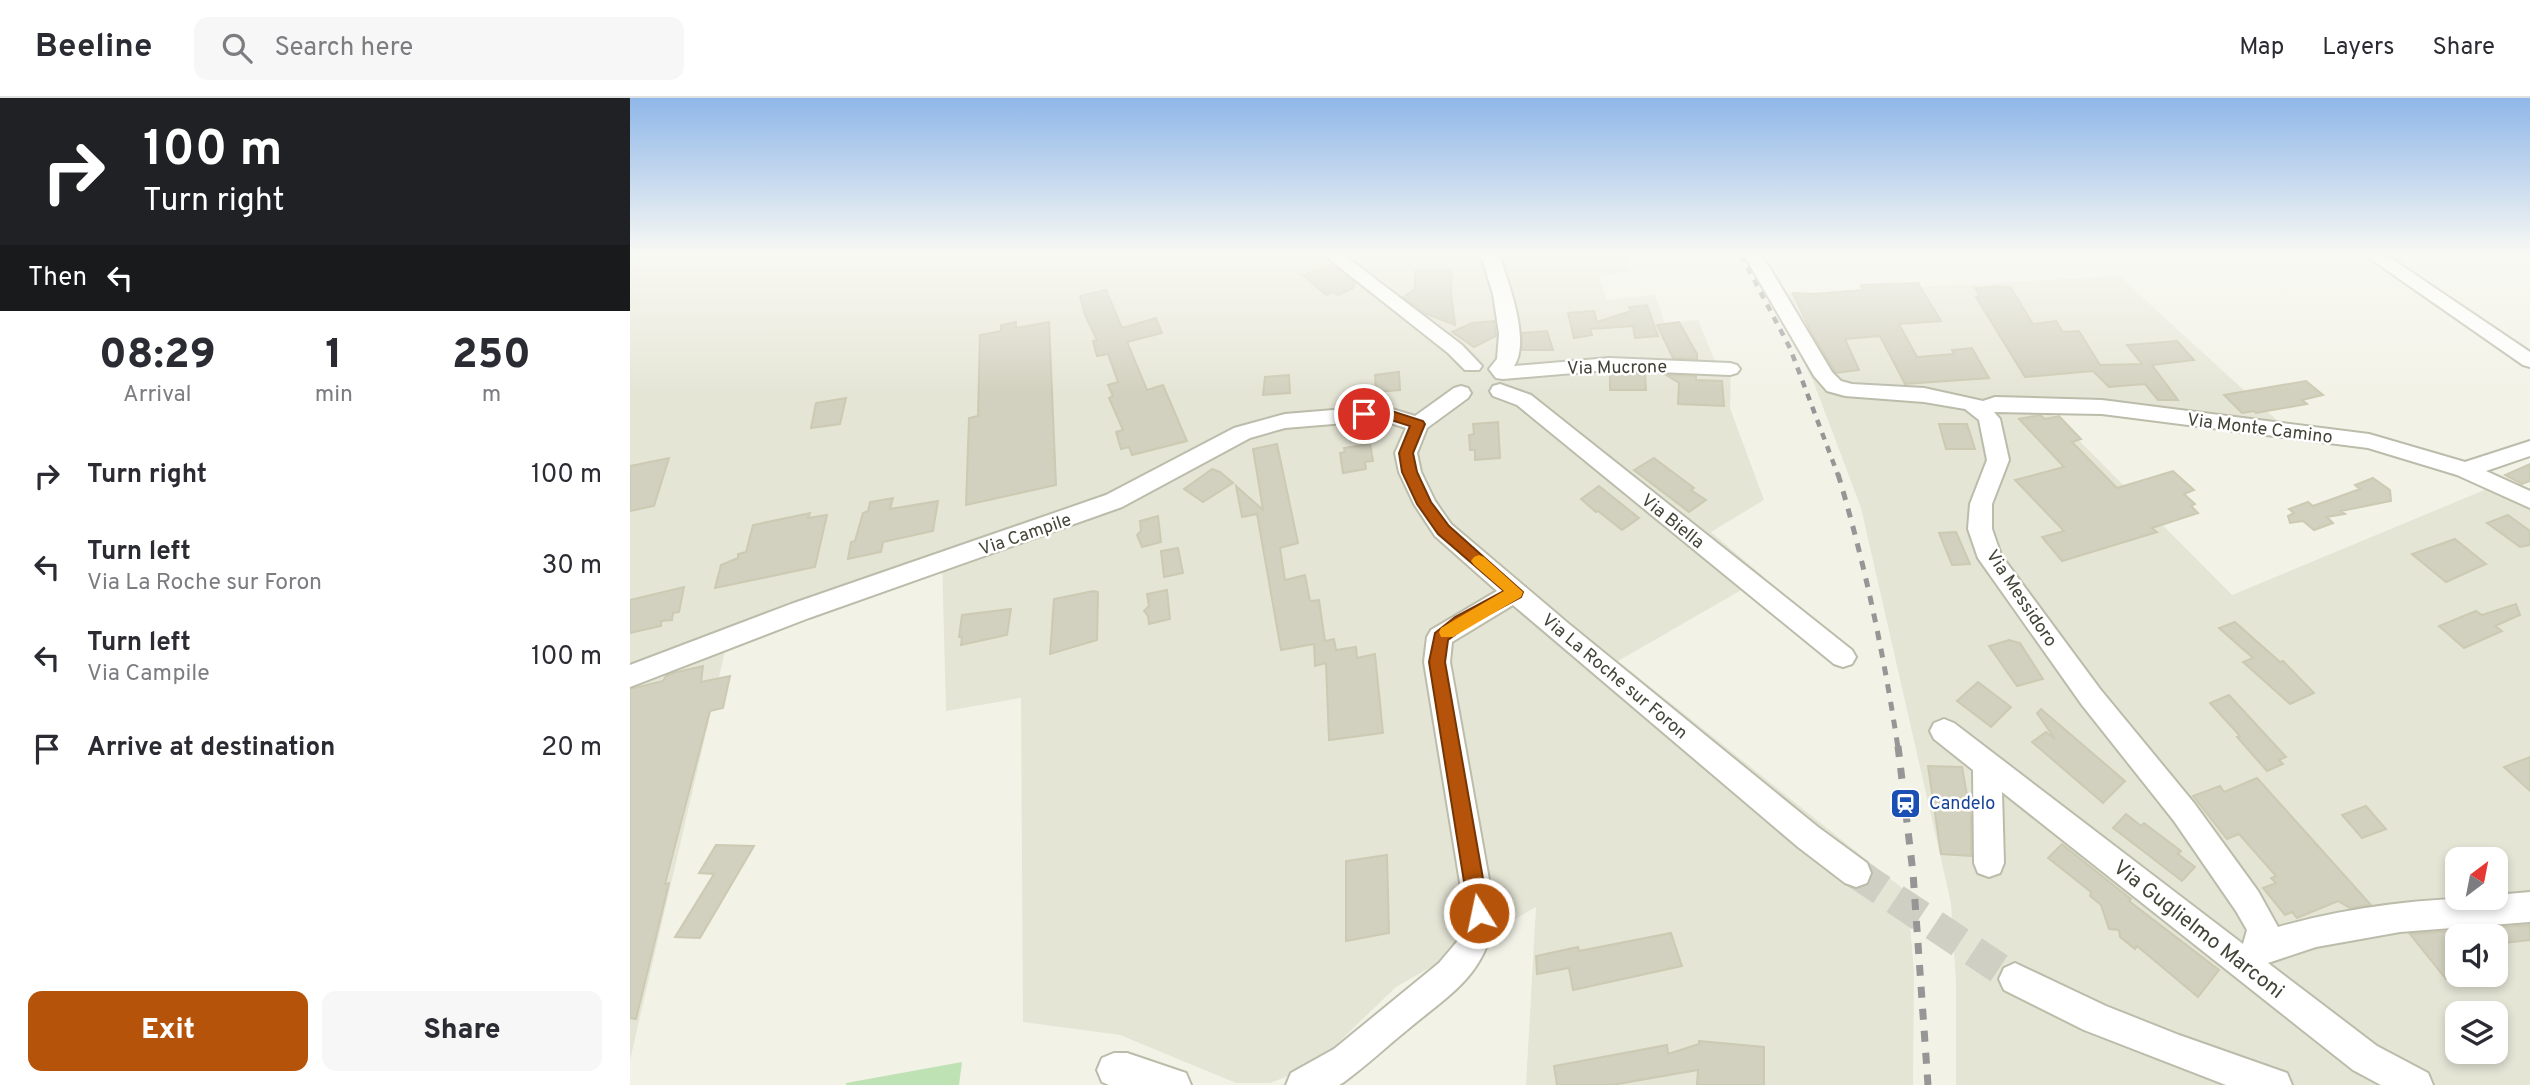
<!DOCTYPE html>
<style>
:root{--surface:#fff;--page:#f7f7f7;--text:#2b2b33;--muted:#7c7c81;--line:#e1e1e2;--accent:#b45309}
body{margin:0;font-family:Overpass,sans-serif;background:var(--page);color:var(--text);height:100vh;display:flex;flex-direction:column;font-size:26px;white-space:nowrap}
*{box-sizing:border-box;margin:0}
p{font-size:23px;color:var(--muted)}
.icon{flex:none;width:38px;height:38px;fill:none;stroke:currentColor;stroke-width:2;stroke-linecap:round;stroke-linejoin:round}
.map{position:relative;flex:1;overflow:hidden}
.sheet{display:flex;flex-direction:column;background:var(--surface);width:630px}
.sheet>*{flex:none}
.banner{background:#202124;color:#fff;overflow:hidden}
.needle{width:46px;rotate:32deg}
.controls{position:absolute;left:1815px;top:749px;display:grid;gap:14px}
.controls a{display:grid;place-items:center;width:63px;height:63px;border-radius:14px;background:var(--surface);box-shadow:0 4px 10px #0003;font-size:35px}
.pin{position:absolute;display:grid;place-items:center;width:60px;height:60px;color:#fff;margin:-30px;border:4px solid #fff;border-radius:50%;box-shadow:0 2px 7px #0007}
.me{position:absolute;width:77px;margin:-38px;rotate:350deg;stroke-linejoin:round;filter:drop-shadow(0 0 5px #0008)}
.turn{display:flex;align-items:center;gap:24px;height:147px;padding:0 28px;font-size:32px}
.turn .icon{width:91px;height:91px;stroke-width:2.5}
.turn b{display:block;font-size:49px;line-height:60px}
.then{display:flex;align-items:center;height:66px;padding:0 28px;background:#0003;gap:14px;font-size:26px}
.eta{display:flex;justify-content:space-evenly;align-items:center;height:119px;text-align:center}
.eta b{font-size:42px;font-weight:800;line-height:49px}
.action{display:flex;gap:14px;margin-top:auto;padding:14px 28px}
.action a{flex:1;height:80px;border-radius:14px;background:var(--accent);color:#fff;font-size:28px;font-weight:800;line-height:80px;text-align:center}
.action a+a{background:var(--page);color:var(--text)}
ul{padding:0;list-style:none}
li{display:flex;align-items:center;gap:21px;height:91px;padding:0 28px}
li div{flex:1}
li b{display:block;font-size:26px}
li em{font-style:normal}
header{display:flex;align-items:center;gap:42px;box-sizing:border-box;height:98px;padding:0 35px;background:var(--surface);border-bottom:2px solid var(--line)}
header strong{font-size:33px}
nav{display:flex;gap:38px;margin-inline-start:auto;font-size:24px}
.search{width:490px;height:63px;background:var(--page);display:flex;align-items:center;gap:18px;box-sizing:border-box;padding:0 24px;border-radius:14px;color:var(--muted);font-size:26px}
main{display:flex;flex:1;min-height:0}
.map>svg:first-child{display:block}
.residential{fill:#e5e5d6;fill-rule:evenodd}
.green{fill:#bfe2b4}
.building{fill:#d2d0be;stroke:#cccab2;stroke-width:2}
.lines{fill:none;stroke-linecap:round;stroke-linejoin:round}
.minor-tunnel{stroke:#cfcfc4;stroke-width:31;stroke-dasharray:31 16;stroke-linecap:butt}
.minor-casing{stroke:#bcbcab;stroke-width:4}
.minor{fill:#fff;fill-rule:evenodd}
.rail-far2{stroke:#969696;stroke-width:4.5;stroke-dasharray:7 7;stroke-linecap:butt}
.rail-far1{stroke:#969696;stroke-width:5;stroke-dasharray:9 9;stroke-linecap:butt}
.rail{stroke:#969696;stroke-width:7;stroke-dasharray:11 11;stroke-linecap:butt}
.route{fill:#b45309;stroke:#753606;stroke-width:2}
.slow{fill:#f59e0b}
.labels{text-anchor:middle;stroke-width:5;stroke-linejoin:round;paint-order:stroke}
.street-label{font-size:18px;fill:#444337;stroke:#fff}
.transit-label{font-size:18px;fill:#164399;stroke:#fff;text-anchor:start}
.near-street-label{font-size:21px;fill:#444337;stroke:#fff}
</style>
<header>
<strong>Beeline</strong>
<div class="search"><svg class="icon" aria-label="search" viewBox="0 0 24 24"><circle cx="10" cy="10" r="6"/><path d="M15 15l6 6"/></svg>Search here</div>
<nav><a>Map</a><a>Layers</a><a>Share</a></nav>
</header>
<main>
<section class="sheet">
<div class="banner">
<div class="turn"><svg class="icon" aria-label="right" viewBox="0 0 24 24"><path d="M7 20v-9h11M14 6l5 5-5 5"/></svg><div><b>100 m</b>Turn right</div></div>
<div class="then">Then<svg class="icon" aria-label="left" viewBox="0 0 24 24"><path d="M17 20v-9H6M10 6l-5 5 5 5"/></svg></div>
</div>
<div class="eta">
<div><b>08:29</b><p>Arrival</p></div>
<div><b>1</b><p>min</p></div>
<div><b>250</b><p>m</p></div>
</div>
<ul>
<li><svg class="icon" aria-label="right" viewBox="0 0 24 24"><path d="M7 20v-9h11M14 6l5 5-5 5"/></svg><div><b>Turn right</b></div><em>100 m</em></li>
<li><svg class="icon" aria-label="left" viewBox="0 0 24 24"><path d="M17 20v-9H6M10 6l-5 5 5 5"/></svg><div><b>Turn left</b><p>Via La Roche sur Foron</p></div><em>30 m</em></li>
<li><svg class="icon" aria-label="left" viewBox="0 0 24 24"><path d="M17 20v-9H6M10 6l-5 5 5 5"/></svg><div><b>Turn left</b><p>Via Campile</p></div><em>100 m</em></li>
<li><svg class="icon" aria-label="arrive" viewBox="0 0 24 24"><path d="M6 21V4h12l-3 4 3 4H6"/></svg><div><b>Arrive at destination</b></div><em>20 m</em></li>
</ul>
<div class="action"><a>Exit</a><a>Share</a></div>
</section>
<div class="map">
<svg width="1900" height="987" viewBox="0 0 1900 987">
<rect width="100%" height="100%" fill="#f2f2e7"/>
<g class="residential">
<polygon points="0,157 996,157 1002,174 969,178 976,202 1025,197 1035,225 1068,222 1085,263 1101,264 1100,310 1134,402 1081,434 1134,479 988,563 1277,794 1284,873 1283,987 896,987 906,809 766,889 684,968 640,985 606,985 490,937 393,924 391,600 316,613 312,458 100,532 0,962"/>
<path d="M 1489,178 L 1652,327 L 1456,300 L 1409,302 L 1602,497 L 1876,383 L 1900,395 L 1900,987 L 1326,987 L 1326,884 L 1321,805 L 1231,410 L 1184,285 L 1141,197 ZM 1827,761 L 1866,761 L 1866,800 L 1827,800 ZM 1827,838 L 1866,838 L 1866,877 L 1827,877 ZM 1827,915 L 1866,915 L 1866,954 L 1827,954 Z"/>
</g>
<polygon class="green" points="332,964 329,987 216,987 216,985"/>
<g class="building">
<polygon points="702,167 725,185 723,190 708,197 703,194 696,197 673,177"/>
<polygon points="822,172 821,195 825,227 794,215 773,199 785,191 785,173"/>
<polygon points="1288,185 1311,223 1269,226 1287,259 1324,256 1322,252 1342,250 1359,280 1275,286 1250,238 1215,241 1229,272 1206,275 1182,236 1163,195 1183,196 1233,192 1231,187"/>
<polygon points="1369,188 1381,190 1403,226 1426,223 1433,234 1449,233 1470,267 1512,266 1497,247 1547,243 1564,262 1522,267 1548,302 1528,302 1515,286 1479,289 1463,273 1395,279 1346,199 1350,198 1345,190"/>
<polygon points="476,192 492,230 526,220 532,235 497,244 517,292 533,287 557,343 502,357 499,349 491,351 486,334 493,332 479,300 483,298 478,287 488,284 478,256 467,258 463,243 467,242 455,217 450,198"/>
<polygon points="1017,207 1028,238 1005,240 1003,228 960,231 962,237 944,240 938,215 964,213 967,224 1001,213 999,209"/>
<polygon points="864,223 866,238 844,249 822,234 842,225"/>
<polygon points="386,224 386,230 419,224 426,387 336,407 339,320 348,318 350,237 371,233 371,227"/>
<polygon points="1049,224 1067,256 1067,261 1043,260 1027,227"/>
<polygon points="917,233 923,252 892,252 892,235"/>
<polygon points="769,274 770,292 746,294 745,277"/>
<polygon points="980,275 1015,276 1016,292 980,292"/>
<polygon points="659,277 660,295 633,297 635,279"/>
<polygon points="1036,277 1066,278 1066,282 1092,283 1094,308 1048,306 1049,285"/>
<polygon points="1676,283 1693,297 1672,302 1677,306 1626,315 1624,313 1612,315 1594,297"/>
<polygon points="216,300 210,326 181,330 186,305"/>
<polygon points="1410,317 1415,321 1429,318 1451,341 1442,344 1487,390 1543,373 1564,392 1554,396 1565,406 1561,408 1568,415 1522,430 1527,434 1432,463 1412,439 1434,433 1385,382 1434,369 1389,321"/>
<polygon points="868,324 870,360 845,362 845,352 840,352 839,337 844,336 843,326"/>
<polygon points="1309,326 1337,326 1345,351 1316,351"/>
<polygon points="647,346 668,445 650,450 655,482 675,477 680,503 689,502 695,543 704,541 706,552 726,549 727,560 745,556 753,635 699,642 696,565 685,568 684,546 651,552 627,416 612,419 606,388 633,412 623,351"/>
<polygon points="740,346 743,363 735,364 736,371 713,375 710,355 715,354 714,350"/>
<polygon points="39,360 24,408 0,413 0,368"/>
<polygon points="1024,360 1064,390 1061,392 1076,402 1059,414 1004,372"/>
<polygon points="1900,366 1900,383 1892,386 1875,377"/>
<polygon points="582,371 590,374 603,385 573,404 554,391"/>
<polygon points="1743,380 1760,392 1761,403 1711,413 1715,416 1697,419 1703,425 1684,432 1673,423 1660,425 1658,418 1664,415 1659,411 1678,404 1683,408 1730,391 1725,387"/>
<polygon points="969,388 1009,420 992,432 968,413 966,414 951,401"/>
<polygon points="263,400 260,411 308,403 303,433 253,444 251,454 218,461 221,444 225,443 233,415 238,413 240,404"/>
<polygon points="180,415 178,420 197,417 185,469 85,490 91,467 108,460 108,456 116,454 123,427"/>
<polygon points="1878,417 1900,433 1900,447 1890,449 1857,425"/>
<polygon points="528,418 531,444 512,449 507,437 511,433 510,423"/>
<polygon points="1326,434 1340,466 1322,467 1309,435"/>
<polygon points="1825,441 1856,466 1816,484 1782,456"/>
<polygon points="548,450 553,475 534,479 531,453"/>
<polygon points="54,489 49,514 43,515 42,522 31,523 31,528 0,535 0,502"/>
<polygon points="537,492 540,521 519,526 518,518 514,513 519,508 517,496"/>
<polygon points="463,493 468,494 467,542 420,556 424,501"/>
<polygon points="1886,506 1890,517 1865,528 1872,533 1834,550 1809,528 1846,513 1852,517"/>
<polygon points="381,511 377,537 331,547 332,539 329,539 332,517"/>
<polygon points="1605,524 1650,564 1653,563 1684,595 1660,606 1613,564 1623,560 1589,530"/>
<polygon points="1379,542 1390,545 1413,581 1387,588 1359,548"/>
<polygon points="73,568 71,584 100,578 93,610 80,613 35,786 39,785 6,921 0,920 0,591 33,583 36,578 43,575"/>
<polygon points="1348,584 1381,609 1361,629 1327,603"/>
<polygon points="1599,597 1656,659 1649,662 1653,666 1637,673 1607,639 1610,638 1580,605"/>
<polygon points="1411,611 1495,683 1473,705 1402,644 1416,634 1425,641 1407,615"/>
<polygon points="1900,659 1900,693 1874,669"/>
<polygon points="1298,668 1332,669 1341,719 1341,758 1311,756"/>
<polygon points="1627,680 1706,768 1741,807 1720,810 1708,803 1667,820 1662,814 1655,817 1633,790 1646,785 1641,780 1646,778 1609,736 1597,741 1563,698 1590,688 1594,694"/>
<polygon points="1736,708 1756,731 1732,740 1712,717"/>
<polygon points="1496,716 1511,728 1514,725 1551,753 1548,756 1565,769 1552,783 1483,730"/>
<polygon points="1432,746 1501,801 1499,803 1589,872 1568,899 1507,848 1505,851 1490,839 1489,832 1479,831 1471,807 1460,798 1461,794 1418,760"/>
<polygon points="86,747 124,748 70,840 45,839 84,776 69,775"/>
<polygon points="757,757 759,835 716,843 716,763"/>
<polygon points="1900,827 1900,842 1866,846 1866,838 1827,838 1827,877 1816,881 1780,836"/>
<polygon points="1041,835 1052,868 943,892 939,870 907,876 906,858 948,849 949,853"/>
<polygon points="1069,943 1134,949 1134,987 1067,987 1068,972 982,987 927,987 924,968 1037,947 1038,956 1069,946"/>
</g>
<g class="lines">
<polyline class="minor-tunnel" points="1226,775 1385,881"/>
<defs>
<g id="minor">
<polygon points="694,157 714,157 832,247 852,268 849,272 835,272 818,255"/>
<path d="M 851,157 L 869,157 C 878,183 901,243 884,268 L 979,260 L 1100,265 L 1107,267 L 1110,271 L 1107,275 L 1100,277 L 979,272 L 873,281 L 866,280 L 859,271 L 867,261 L 869,236 L 863,196 Z"/>
<path d="M 1114,157 L 1132,157 L 1202,274 L 1211,283 L 1222,286 L 1294,290 L 1353,303 L 1365,299 L 1472,302 L 1739,336 L 1835,364 L 1900,343 L 1900,358 L 1856,373 L 1900,393 L 1900,410 L 1827,377 L 1738,350 L 1472,316 L 1364,314 L 1370,321 L 1379,362 L 1362,406 L 1362,431 L 1371,457 L 1470,591 L 1564,705 L 1628,793 L 1648,829 C 1719,809 1792,800 1866,800 L 1866,797 L 1900,794 L 1900,824 L 1770,834 L 1686,849 L 1638,865 L 1747,948 L 1798,975 L 1803,987 L 1751,987 L 1723,972 L 1372,694 L 1374,765 L 1370,775 L 1359,779 L 1348,775 L 1344,765 L 1343,672 L 1304,641 L 1300,633 L 1304,625 L 1314,621 L 1324,625 L 1613,846 L 1617,832 L 1606,813 L 1544,723 L 1452,607 L 1348,460 L 1338,431 L 1340,406 L 1357,362 L 1349,322 L 1335,311 L 1294,304 L 1215,298 L 1197,293 L 1184,278 Z"/>
<polygon points="1735,157 1756,157 1900,254 1900,269 1893,267"/>
<polygon points="870,286 901,297 1222,552 1226,559 1222,566 1213,569 1204,566 887,307 863,298 860,293 863,288"/>
<path d="M 831,288 L 838,290 L 841,295 L 838,300 L 797,330 L 787,355 L 791,374 L 805,403 L 821,426 L 939,526 L 1188,729 L 1237,765 L 1241,775 L 1237,785 L 1226,789 L 1215,785 L 1168,749 L 883,507 L 822,544 L 820,564 L 865,815 C 857,877 821,895 777,932 C 756,949 736,968 714,984 L 709,987 L 656,987 L 661,975 L 704,951 L 809,865 L 831,839 L 835,815 L 794,564 L 797,539 L 801,532 L 867,493 L 805,438 L 784,406 L 769,374 L 765,355 L 776,330 L 751,322 L 655,330 L 620,340 L 492,409 L 179,520 L 0,589 L 0,567 L 161,506 L 476,397 L 604,330 L 655,316 L 752,308 L 785,318 L 824,290 Z"/>
<polygon points="1385,865 1476,908 1549,937 1657,975 1662,987 1596,987 1454,932 1374,892 1369,881 1374,870"/>
<polygon points="484,955 497,955 556,975 561,987 479,987 472,984 467,972 472,960"/>
</g>
</defs>
<use href="#minor" class="minor-casing"/>
<use href="#minor" class="minor"/>
<polyline class="rail-far2" points="1111,157 1160,250 1208,377"/>
<path class="rail-far1" d="M 1208,376 C 1235,466 1254,557 1268,650"/>
<polyline class="rail" points="1268,648 1283,775 1298,987"/>
</g>
<linearGradient id="sky" x2="0" y2="1"><stop stop-color="#8fb7e8"/><stop offset="0.53" stop-color="#f9f9f4"/><stop offset="1" stop-color="#f9f9f4" stop-opacity="0"/></linearGradient>
<rect width="1900" height="295" fill="url(#sky)"/>
<polygon class="route" points="752,310 793,323 795,326 783,355 787,374 801,404 819,428 893,494 891,499 837,528 818,542 815,564 859,815 857,821 849,824 842,821 839,815 799,564 805,535 825,519 874,493 808,436 787,406 772,374 769,355 780,328 752,319 734,321 727,316 734,312"/>
<polygon class="slow" points="849,457 854,459 893,494 891,499 823,539 811,539 809,534 811,530 874,493 844,467 841,463 844,459"/>
<defs>
<symbol id="station-square" viewBox="-11 -11 22 22"><rect x="-9" y="-9" width="18" height="18" rx="4" fill="#1a4fb4" stroke="#fff"/><path d="M-3-6H3Q5-6 5-4V2Q5 4 3 4L4.5 6H3L1.5 4h-3L-3 6H-4.5L-3 4Q-5 4-5 2V-4Q-5-6-3-6ZM-3.5-4v3h7v-3ZM-3.5 1v1.5H-2V1ZM2 1v1.5H3.5V1Z" fill="#fff"/></symbol>
</defs>
<g fill-rule="evenodd">
<use href="#station-square" x="1258" y="688" width="35" height="35"/>
</g>
<g class="labels">
<g class="street-label">
<text transform="translate(987 269) rotate(-1)" y="6">Via Mucrone</text>
<text transform="translate(1630 330) rotate(7)" y="6">Via Monte Camino</text>
<text transform="translate(1043 423) rotate(39)" y="6">Via Biella</text>
<text transform="translate(395 436) rotate(-19)" y="6">Via Campile</text>
<text transform="translate(1392 500) rotate(56)" y="6">Via Messidoro</text>
<text transform="translate(985 578) rotate(40)" y="6">Via La Roche sur Foron</text>
</g>
<g class="transit-label">
<text x="1299" y="711">Candelo</text>
</g>
<g class="near-street-label">
<text transform="translate(1569 831) rotate(38)" y="7">Via Guglielmo Marconi</text>
</g>
</g>
</svg>
<div class="controls">
<a><svg class="needle" viewBox="-14 -14 28 28"><path d="M0-13l5 13h-10z" fill="#e53935"/><path d="M0 13l5-13h-10z" fill="#7c7c81"/></svg></a>
<a><svg class="icon" aria-label="sound" viewBox="0 0 24 24"><path d="M4 9h4l5-4v14l-5-4H4zM17 9q2 3 0 6"/></svg></a>
<a><svg class="icon" aria-label="layers" viewBox="0 0 24 24"><path d="M12 4l9 5-9 5-9-5zM3 14l9 5 9-5"/></svg></a>
</div>
<div class="pin" style="left:734px;top:316px;background:#d93025"><svg class="icon" aria-label="arrive" viewBox="0 0 24 24"><path d="M6 21V4h12l-3 4 3 4H6"/></svg></div>
<svg class="me" style="left:849px;top:815px" viewBox="-20 -20 40 40"><circle r="17" fill="#b45309" stroke="#fff" stroke-width="3"/><path d="M0-11L8 9 0 5-8 9z" fill="#fff"/></svg>
</div>
</main>
